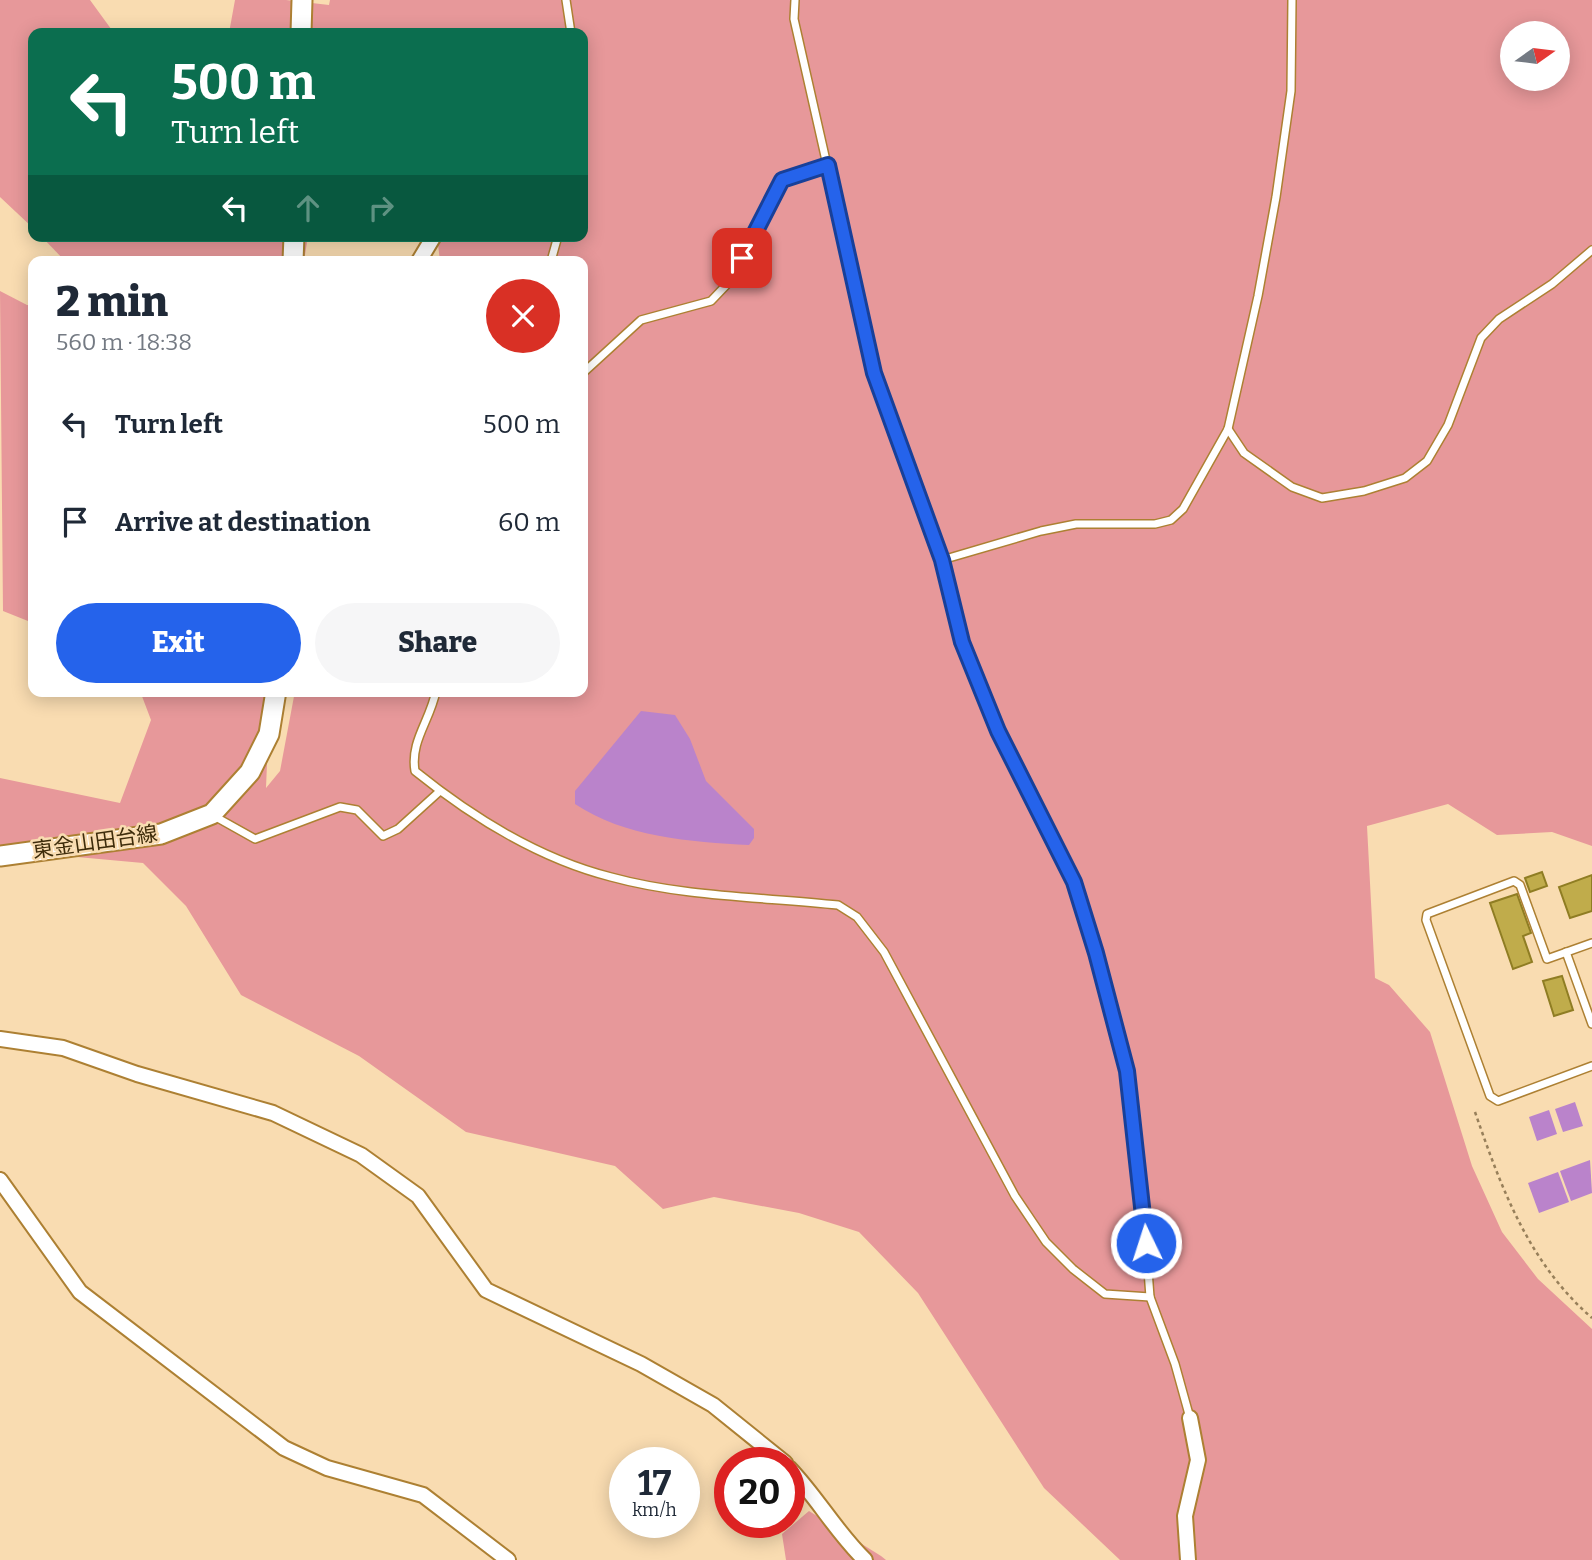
<!DOCTYPE html>
<meta charset="utf-8">
<style>
:root{--surface:#fff;--page:#f6f6f7;--text:#1f2937;--muted:#747a83;--accent:#2563eb}
body{margin:0;font-family:Bitter,"Noto Sans JP",serif;background:var(--page);color:var(--text);height:100vh;display:flex;flex-direction:column;font-size:26px;white-space:nowrap}
*{box-sizing:border-box;margin:0}
p{font-size:23px;color:var(--muted)}
.icon{flex:none;width:38px;height:38px;fill:none;stroke:currentColor;stroke-width:2;stroke-linecap:round;stroke-linejoin:round}
.map{position:relative;flex:1;overflow:hidden}
.side{position:absolute;left:28px;top:256px;width:560px;height:441px;display:flex;flex-direction:column;background:var(--surface);border-radius:14px;box-shadow:0 4px 18px #0003}
.side>*{flex:none}
.hud{position:absolute;left:28px;top:28px;width:560px;height:214px;border-radius:14px;box-shadow:0 4px 18px #0003;background:#0b6e4f;color:#fff;overflow:hidden}
.needle{width:46px;rotate:76deg}
.buttons{position:absolute;left:1500px;top:21px;display:grid;gap:14px}
.buttons a{display:grid;place-items:center;width:70px;height:70px;border-radius:50%;background:var(--surface);box-shadow:0 4px 18px #0003;font-size:35px}
.speed{position:absolute;left:609px;top:1447px;display:flex;gap:14px;font-size:35px;font-weight:700;text-align:center}
.speed>*{display:grid;place-content:center;width:91px;height:91px;border-radius:50%;background:var(--surface);box-shadow:0 4px 18px #0003;line-height:1}
.speed small{font-size:18px;font-weight:400}
.speed .limit{border:10px solid #d22;background:#fff;color:#111}
.pin{position:absolute;display:grid;place-items:center;width:60px;height:60px;color:#fff;margin:-30px;border-radius:14px;box-shadow:0 4px 10px #0006}
.me{position:absolute;width:77px;margin:-38px;rotate:356deg;stroke-linejoin:round;filter:drop-shadow(0 0 5px #0008)}
.turn{display:flex;align-items:center;gap:24px;height:147px;padding:0 28px;font-size:32px}
.turn .icon{width:91px;height:91px;stroke-width:2.5}
.turn b{display:block;font-size:49px;line-height:60px}
.lanes{display:flex;align-items:center;height:66px;padding:0 28px;background:#0003;justify-content:center;gap:35px;direction:ltr}
.lanes .off{opacity:.35}
.round{display:grid;place-items:center;flex:none;width:74px;height:74px;border-radius:37px;background:var(--page)}
.headline{display:flex;align-items:center;justify-content:space-between;height:119px;padding:0 28px}
h1{font-size:42px;font-weight:800;line-height:52px}
.button{display:flex;gap:14px;margin-top:auto;padding:14px 28px}
.button a{flex:1;height:80px;border-radius:42px;background:var(--accent);color:#fff;font-size:28px;font-weight:800;line-height:80px;text-align:center}
.button a+a{background:var(--page);color:var(--text)}
ul{padding:0;list-style:none}
li{display:flex;align-items:center;gap:21px;height:98px;padding:0 28px}
li div{flex:1}
li b{display:block;font-size:26px}
li em{font-style:normal}
.map>svg:first-child{display:block}
.green{fill:#e7989a;fill-rule:evenodd}
.water{fill:#ba83cb}
.building{fill:#c0ac4b;stroke:#8f7d23;stroke-width:2}
.lines{fill:none;stroke-linecap:round;stroke-linejoin:round}
.lane-casing{stroke:#ad8033;stroke-width:10}
.street-casing{stroke:#ad8033;stroke-width:18}
.secondary-casing{stroke:#ad8033;stroke-width:23}
.path{stroke:#977f5a;stroke-width:2.5;stroke-dasharray:3.5 3.5;stroke-linecap:butt}
.lane{stroke:#fff;stroke-width:7}
.street{stroke:#fff;stroke-width:14}
.secondary{stroke:#fff;stroke-width:19}
.route-casing{stroke:#184099;stroke-width:18}
.route{stroke:#2563eb;stroke-width:12}
.labels{text-anchor:middle;stroke-width:5;stroke-linejoin:round;paint-order:stroke}
.street-label{font-size:21px;fill:#3e2c0b;stroke:#f9dcb1}
</style>
<div class="map">
<svg width="1592" height="1560" viewBox="0 0 1592 1560">
<rect width="100%" height="100%" fill="#f9dcb1"/>
<g class="green">
<polygon points="0,0 90,0 114,33 33,33 33,228 0,197"/>
<path d="M 235,0 L 286,0 L 329,5 L 330,0 L 1592,0 L 1592,846 L 1552,832 L 1497,835 L 1448,804 L 1367,826 L 1375,978 L 1389,985 L 1430,1032 L 1472,1166 L 1502,1232 L 1538,1279 L 1592,1329 L 1592,1560 L 1120,1560 L 1044,1488 L 918,1293 L 859,1232 L 799,1213 L 714,1197 L 663,1209 L 615,1166 L 466,1132 L 359,1056 L 241,995 L 186,906 L 143,863 L 0,850 L 0,778 L 120,803 L 151,720 L 140,691 L 270,691 L 266,788 L 280,771 L 295,691 L 583,691 L 583,261 L 440,261 L 437,236 L 583,236 L 583,33 L 229,33 ZM 1512,33 L 1558,33 L 1558,79 L 1512,79 Z"/>
<polygon points="41,236 308,236 304,261 65,261"/>
<polygon points="0,291 27,305 33,305 33,623 3,611"/>
<polygon points="809,1511 881,1556 886,1560 786,1560 782,1534"/>
</g>
<g class="water">
<path d="M 641,711 L 675,715 L 690,739 L 706,781 L 754,829 L 754,838 L 749,845 C 691,842 624,837 575,804 L 575,791 Z"/>
<polygon points="1575,1102 1583,1126 1563,1132 1555,1109"/>
<polygon points="1549,1110 1557,1134 1537,1141 1529,1117"/>
<polygon points="1590,1160 1592,1193 1571,1201 1560,1171"/>
<polygon points="1558,1172 1569,1202 1539,1213 1528,1183"/>
</g>
<g class="building">
<polygon points="1542,872 1547,886 1530,892 1525,878"/>
<polygon points="1592,875 1592,911 1570,918 1559,887"/>
<polygon points="1517,894 1531,933 1523,936 1532,962 1513,969 1490,903"/>
<polygon points="1562,976 1573,1010 1554,1016 1543,981"/>
</g>
<g class="lines">
<defs>
<g id="lane">
<polyline points="566,0 571,33"/>
<polyline points="795,0 794,19 874,373 942,560 963,642 998,731 1074,882 1096,953 1127,1071 1142,1189 1150,1297 1175,1364 1190,1418"/>
<polyline points="551,261 558,236"/>
<polyline points="583,373 641,320 711,301 733,278 761,217 782,180 828,165"/>
<polyline points="1228,429 1244,453 1292,487 1322,498 1364,491 1405,478 1427,461 1448,425 1481,338 1499,319 1552,284 1592,250"/>
<polyline points="942,560 1041,531 1076,524 1155,524 1171,520 1183,509 1228,429 1258,296 1276,197 1291,91 1292,0"/>
<path d="M 436,691 C 430,721 410,741 415,771 C 472,817 540,859 611,877 C 684,897 763,897 838,905 L 857,917 L 884,952 L 1015,1196 L 1046,1242 L 1073,1269 L 1105,1294 L 1150,1297"/>
<polyline points="214,816 255,839 340,807 357,810 383,836 398,829 440,791"/>
<polyline points="1592,943 1547,959 1520,885 1514,881 1427,914 1426,920 1490,1096 1498,1101 1592,1066"/>
<polyline points="1566,952 1592,1024"/>
</g>
<g id="street">
<polyline points="419,261 434,236"/>
<polyline points="0,1039 63,1048 137,1074 273,1113 361,1155 418,1196 486,1290 641,1364 713,1405 785,1463"/>
<polyline points="0,1180 80,1292 284,1448 327,1468 423,1495 508,1560"/>
<path d="M 789,1468 C 817,1497 836,1532 865,1560"/>
<polyline points="1188,1560 1185,1516 1198,1460 1190,1418"/>
</g>
<g id="secondary">
<polyline points="301,33 302,0"/>
<polyline points="293,261 294,236"/>
<polyline points="0,856 161,834 212,814 250,772 269,734 276,691"/>
</g>
</defs>
<use href="#lane" class="lane-casing"/>
<use href="#street" class="street-casing"/>
<use href="#secondary" class="secondary-casing"/>
<path class="path" d="M 1475,1112 C 1502,1190 1529,1263 1592,1318"/>
<use href="#lane" class="lane"/>
<use href="#street" class="street"/>
<use href="#secondary" class="secondary"/>
</g>
<g class="lines">
<defs>
<polyline id="route" points="742,258 782,180 828,165 874,373 942,560 962,642 998,731 1074,882 1096,953 1127,1071 1146,1243"/>
</defs>
<use href="#route" class="route-casing"/>
<use href="#route" class="route"/>
</g>
<g class="labels">
<g class="street-label">
<text transform="translate(95 842) rotate(-8)" y="7">東金山田台線</text>
</g>
</g>
</svg>
<div class="buttons">
<a><svg class="needle" viewBox="-14 -14 28 28"><path d="M0-13l5 13h-10z" fill="#e53935"/><path d="M0 13l5-13h-10z" fill="#747a83"/></svg></a>
</div>
<div class="speed"><div>17<small>km/h</small></div><div class="limit">20</div></div>
<div class="pin" style="left:742px;top:258px;background:#d93025"><svg class="icon" aria-label="arrive" viewBox="0 0 24 24"><path d="M6 21V4h12l-3 4 3 4H6"/></svg></div>
<svg class="me" style="left:1146px;top:1243px" viewBox="-20 -20 40 40"><circle r="17" fill="#2563eb" stroke="#fff" stroke-width="3"/><path d="M0-11L8 9 0 5-8 9z" fill="#fff"/></svg>
<div class="hud">
<div class="turn"><svg class="icon" aria-label="left" viewBox="0 0 24 24"><path d="M17 20v-9H6M10 6l-5 5 5 5"/></svg><div><b>500 m</b>Turn left</div></div>
<div class="lanes"><svg class="icon" aria-label="left" viewBox="0 0 24 24"><path d="M17 20v-9H6M10 6l-5 5 5 5"/></svg><svg class="icon off" aria-label="ahead" viewBox="0 0 24 24"><path d="M12 20V5M6 11l6-6 6 6"/></svg><svg class="icon off" aria-label="right" viewBox="0 0 24 24"><path d="M7 20v-9h11M14 6l5 5-5 5"/></svg></div>
</div>
<section class="side">
<div class="headline"><div><h1>2 min</h1><p>560 m · 18:38</p></div><a class="round" style="background:#d93025;color:#fff"><svg class="icon" aria-label="close" viewBox="0 0 24 24"><path d="M6 6l12 12M18 6L6 18"/></svg></a></div>
<ul>
<li><svg class="icon" aria-label="left" viewBox="0 0 24 24"><path d="M17 20v-9H6M10 6l-5 5 5 5"/></svg><div><b>Turn left</b></div><em>500 m</em></li>
<li><svg class="icon" aria-label="arrive" viewBox="0 0 24 24"><path d="M6 21V4h12l-3 4 3 4H6"/></svg><div><b>Arrive at destination</b></div><em>60 m</em></li>
</ul>
<div class="button"><a>Exit</a><a>Share</a></div>
</section>
</div>
